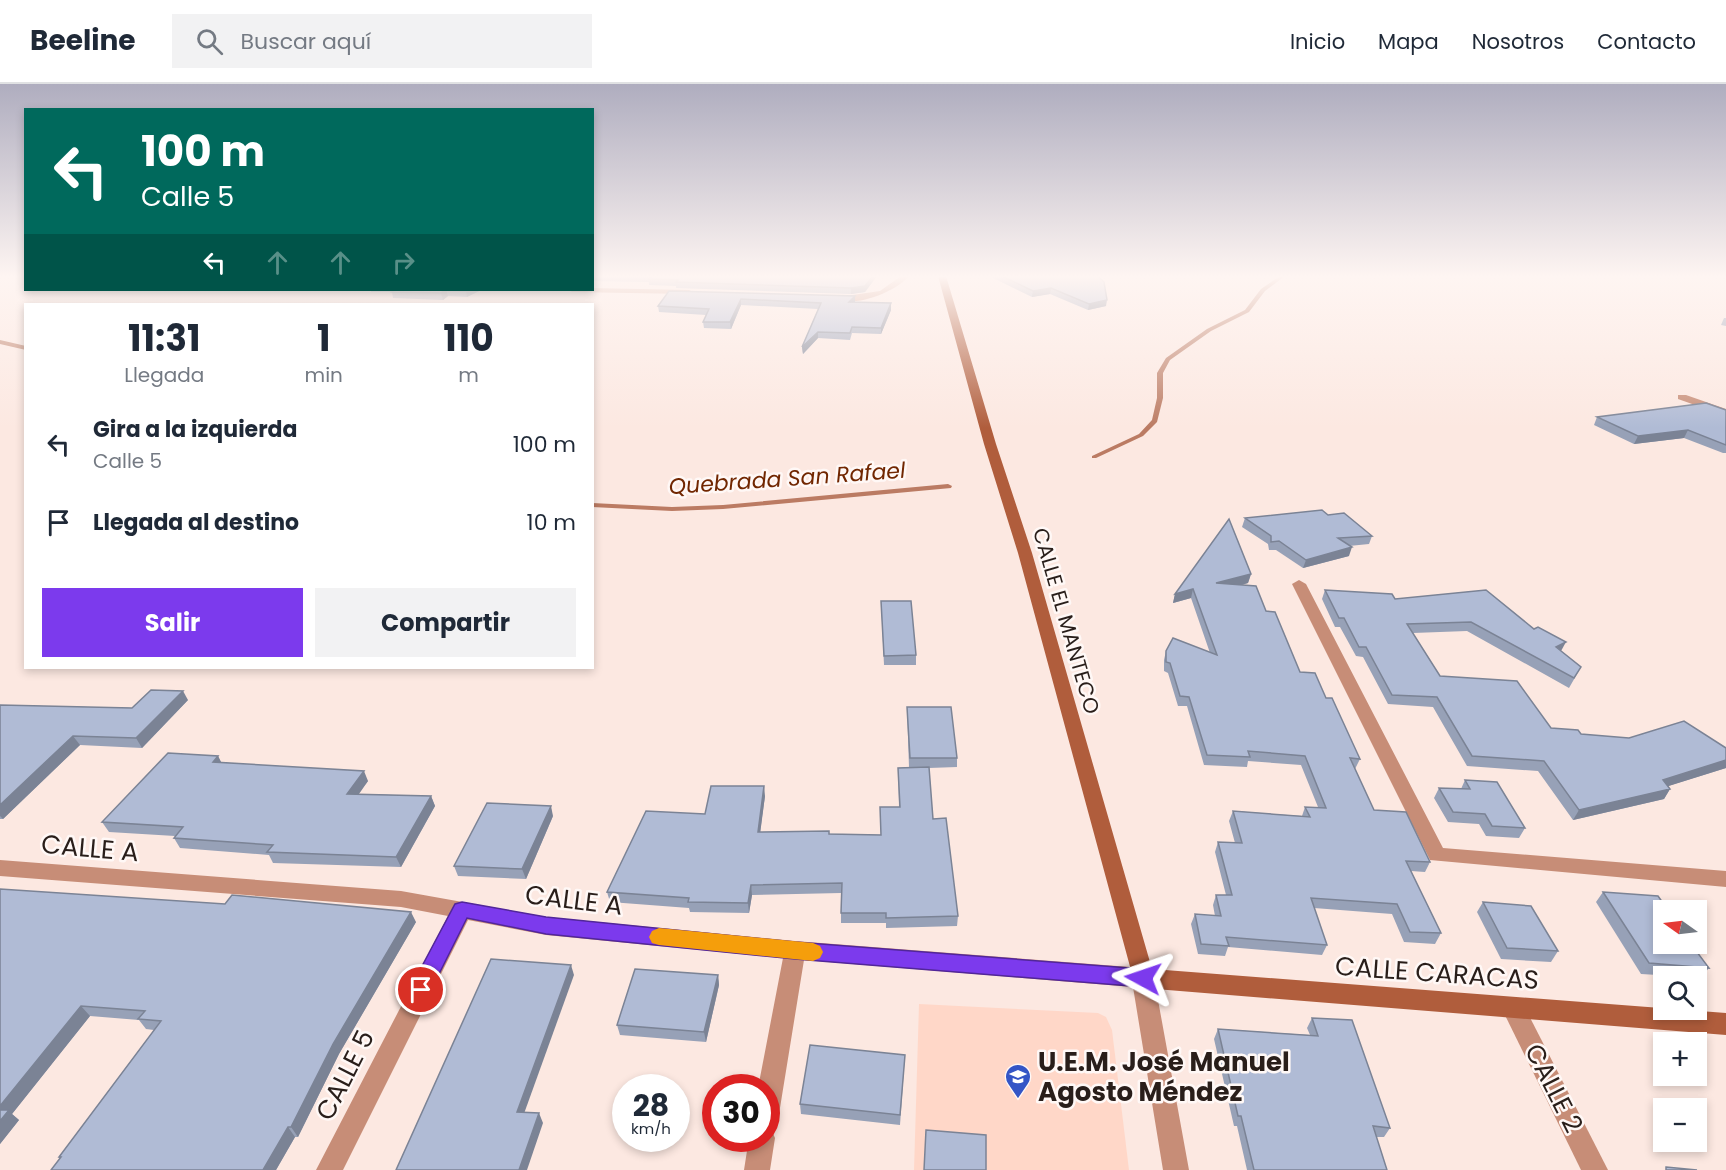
<!DOCTYPE html>
<html lang="es">
<meta charset="utf-8">
<style>
:root{--surface:#fff;--page:#f2f2f3;--text:#1f2937;--muted:#747a83;--line:#e0e1e3;--accent:#7c3aed}
body{margin:0;font-family:Poppins,sans-serif;background:var(--page);color:var(--text);height:100vh;display:flex;flex-direction:column;font-size:22px;white-space:nowrap}
*{box-sizing:border-box;margin:0}
p{font-size:20px;color:var(--muted)}
.icon{flex:none;width:33px;height:33px;fill:none;stroke:currentColor;stroke-width:2;stroke-linecap:round;stroke-linejoin:round}
.map{position:relative;flex:1;overflow:hidden}
.side{position:absolute;left:24px;top:219px;width:570px;height:366px;display:flex;flex-direction:column;background:var(--surface);border-radius:0px;box-shadow:0 3px 9px #0003}
.side>*{flex:none}
.guide{position:absolute;left:24px;top:24px;width:570px;height:183px;border-radius:0px;box-shadow:0 3px 9px #0003;background:#00695c;color:#fff;overflow:hidden}
.needle{width:39px;rotate:284deg}
.fabs{position:absolute;left:1653px;top:816px;display:grid;gap:12px}
.fabs a{display:grid;place-items:center;width:54px;height:54px;border-radius:0px;background:var(--surface);box-shadow:0 3px 9px #0003;font-size:30px}
.speed{position:absolute;left:612px;top:990px;display:flex;gap:12px;font-size:30px;font-weight:700;text-align:center}
.speed>*{display:grid;place-content:center;width:78px;height:78px;border-radius:50%;background:var(--surface);box-shadow:0 3px 9px #0003;line-height:1}
.speed small{font-size:15px;font-weight:400}
.speed .limit{border:9px solid #d22;background:#fff;color:#111}
.pin{position:absolute;display:grid;place-items:center;width:51px;height:51px;color:#fff;margin:-26px;border:3px solid #fff;border-radius:50%;box-shadow:0 2px 6px #0007}
.me{position:absolute;width:66px;margin:-33px;rotate:275deg;stroke-linejoin:round;filter:drop-shadow(0 0 4px #0008)}
.turn{display:flex;align-items:center;gap:21px;height:126px;padding:0 18px;font-size:27px}
.turn .icon{width:78px;height:78px;stroke-width:2.5}
.turn b{display:block;font-size:42px;line-height:51px}
.lanes{display:flex;align-items:center;height:57px;padding:0 18px;background:#0003;justify-content:center;gap:30px;direction:ltr}
.lanes .off{opacity:.35}
.eta{display:flex;justify-content:space-evenly;align-items:center;height:102px;text-align:center}
.eta b{font-size:36px;font-weight:700;line-height:42px}
.cta{display:flex;gap:12px;margin-top:auto;padding:12px 18px}
.cta a{flex:1;height:69px;border-radius:0px;background:var(--accent);color:#fff;font-size:24px;font-weight:700;line-height:69px;text-align:center}
.cta a+a{background:var(--page);color:var(--text)}
ul{padding:0;list-style:none}
li{display:flex;align-items:center;gap:18px;height:78px;padding:0 18px}
li div{flex:1}
li b{display:block;font-size:22px}
li em{font-style:normal}
header{display:flex;align-items:center;gap:36px;box-sizing:border-box;height:84px;padding:0 30px;background:var(--surface);border-bottom:2px solid var(--line)}
header strong{font-size:28px}
nav{display:flex;gap:33px;margin-inline-start:auto;font-size:21px}
.search{width:420px;height:54px;background:var(--page);display:flex;align-items:center;gap:15px;box-sizing:border-box;padding:0 21px;border-radius:0px;color:var(--muted);font-size:22px}
.map>svg:first-child{display:block}
.built{fill:#ffd7c8}
.lines{fill:none;stroke-linecap:round;stroke-linejoin:round}
.stream{fill:#bb7b63;fill-rule:evenodd}
.street{fill:#c78d77;fill-rule:evenodd}
.secondary{fill:#b05d3c;fill-rule:evenodd}
.wall{fill:#97a1b7}
.shaded-wall{fill:#7b8395}
.building{fill:#b0bbd5;stroke:#7b8395;stroke-width:1.5}
.route{fill:#7c3aed;stroke:#51269a;stroke-width:1.5}
.slow{fill:#f59e0b}
.labels{text-anchor:middle;stroke-width:5;stroke-linejoin:round;paint-order:stroke}
.street-label{font-size:21px;fill:#291e1a;stroke:#fff8f6}
.water-label{font-size:22px;font-style:italic;fill:#712600;stroke:#fff8f6}
.near-street-label{font-size:26px;fill:#291e1a;stroke:#fff8f6}
.near-poi-label{font-size:26px;font-weight:bold;fill:#291e1a;stroke:#fff8f6;text-anchor:start}
</style>
<header>
<strong>Beeline</strong>
<div class="search"><svg class="icon" aria-label="search" viewBox="0 0 24 24"><circle cx="10" cy="10" r="6"/><path d="M15 15l6 6"/></svg>Buscar aquí</div>
<nav><a>Inicio</a><a>Mapa</a><a>Nosotros</a><a>Contacto</a></nav>
</header>
<div class="map">
<svg width="1726" height="1086" viewBox="0 0 1726 1086">
<rect width="100%" height="100%" fill="#fce8e1"/>
<polygon class="built" points="919,920 1098,929 1106,933 1112,946 1129,1086 914,1086"/>
<g class="lines">
<g class="stream">
<polygon points="1280,192 1285,192 1265,207 1249,228 1211,247 1170,276 1163,289 1163,314 1157,338 1143,352 1096,374 1092,374 1092,372 1139,350 1152,336 1157,314 1157,289 1166,274 1207,245 1245,226 1261,205"/>
<polygon points="0,256 26,262 26,266 0,260"/>
<polygon points="948,400 952,402 951,404 723,425 672,427 592,423 592,419 672,423 723,421"/>
</g>
<g class="street">
<path d="M 901,192 L 909,192 C 895,209 851,225 832,214 L 880,207 Z"/>
<polygon points="592,204 689,206 693,208 689,210 572,208 568,206"/>
<polygon points="1678,311 1686,311 1726,325 1726,332 1678,315"/>
<polygon points="1299,496 1306,500 1443,764 1726,787 1726,803 1430,776 1292,500"/>
<polygon points="0,776 401,807 546,833 795,857 1143,884 1151,887 1154,894 1189,1086 1163,1086 1133,903 804,876 779,1030 775,1039 766,1042 766,1004 758,1004 783,874 546,851 468,836 343,1086 316,1086 448,832 401,823 0,792"/>
<polygon points="1513,913 1521,916 1608,1086 1581,1086 1501,923 1505,916"/>
<polygon points="766,1043 771,1045 775,1054 770,1086 744,1086 749,1054 766,1054"/>
</g>
<polygon class="secondary" points="938,192 946,192 996,360 1032,469 1152,885 1726,929 1726,951 1143,904 1135,901 1018,469 984,360"/>
</g>
<g class="wall">
<polygon points="592,192 877,192 865,208 851,210 676,204 676,202 649,201 649,198 592,197"/>
<polygon points="989,192 1098,192 1106,222 1088,226 1050,210 1032,213"/>
<polygon points="371,206 481,206 467,213 448,212 443,216 393,214 392,208 371,208"/>
<polygon points="669,207 855,212 855,218 891,226 881,250 852,249 850,256 818,254 803,270 802,263 818,225 741,221 731,245 704,244 703,238 706,231 659,228 658,222"/>
<polygon points="1724,234 1726,234 1726,242 1721,241"/>
<polygon points="1726,326 1726,369 1723,369 1684,354 1634,360 1594,341 1597,333"/>
<polygon points="1328,431 1372,452 1369,460 1349,462 1349,472 1303,484 1276,466 1269,466 1268,460 1242,443 1245,434"/>
<polygon points="1251,490 1248,499 1242,501 1266,527 1300,588 1326,614 1360,675 1355,685 1374,726 1430,778 1425,788 1411,787 1441,849 1435,860 1404,858 1392,830 1314,824 1327,861 1322,871 1228,863 1225,872 1198,870 1191,840 1195,830 1215,832 1213,821 1216,811 1226,811 1215,768 1218,758 1235,759 1229,737 1233,727 1302,732 1305,723 1318,723 1301,681 1248,677 1247,683 1204,681 1187,622 1178,622 1168,589 1164,587 1164,576 1166,567 1210,569 1191,514 1173,519 1175,510"/>
<polygon points="1325,506 1395,515 1486,506 1581,583 1569,604 1467,547 1413,549 1440,592 1551,644 1581,650 1726,664 1726,684 1668,702 1670,705 1664,715 1573,736 1538,687 1467,682 1433,623 1388,620 1363,573 1356,572 1340,543 1335,543 1322,515"/>
<polygon points="881,517 916,571 916,581 884,581"/>
<polygon points="188,616 142,664 80,661 3,735 0,735 0,621 132,624"/>
<polygon points="907,623 957,674 957,683 929,684 933,735 958,832 957,842 886,844 886,839 841,839 841,809 752,811 749,829 690,828 689,824 610,818 607,808 705,730 765,712 760,748 881,751 880,723 899,723 898,684 909,683"/>
<polygon points="218,672 221,678 368,697 358,710 431,712 435,722 401,783 273,779 269,771 180,764 174,754 175,752 109,748 102,738"/>
<polygon points="1465,696 1525,744 1519,754 1486,752 1479,740 1448,738 1434,714 1439,704 1461,705"/>
<polygon points="553,732 526,795 458,792 454,782"/>
<polygon points="0,805 416,838 339,970 298,1053 295,1053 276,1086 51,1086 60,1074 59,1073 154,946 146,945 139,936 90,932 12,1030 19,1036 0,1060"/>
<polygon points="1603,808 1709,884 1700,895 1696,894 1696,892 1675,892 1641,890 1596,818"/>
<polygon points="1483,818 1558,867 1551,878 1501,875 1477,828"/>
<polygon points="718,891 719,901 706,958 620,951 617,941"/>
<polygon points="1312,934 1390,1044 1384,1053 1376,1053 1387,1086 1247,1086 1237,1042 1234,1042 1214,955 1218,945 1310,951 1307,944"/>
<polygon points="905,971 900,1041 801,1030 800,1020"/>
</g>
<g class="shaded-wall">
<polygon points="873,192 877,192 865,208 851,210 851,204"/>
<polygon points="1051,204 1050,210 1032,213 1033,207"/>
<polygon points="446,206 448,212 443,216 441,209"/>
<polygon points="469,206 481,206 467,213 466,207"/>
<polygon points="855,212 855,218 849,218"/>
<polygon points="741,215 741,221 731,245 730,238"/>
<polygon points="1107,216 1106,222 1088,226 1089,220"/>
<polygon points="891,219 891,226 881,250 881,244"/>
<polygon points="818,248 818,254 803,270 802,263"/>
<polygon points="1688,346 1684,354 1634,360 1638,352"/>
<polygon points="1352,463 1349,472 1303,484 1306,476"/>
<polygon points="1251,490 1248,499 1214,508 1216,499"/>
<polygon points="1193,505 1191,514 1173,519 1175,510"/>
<polygon points="1566,558 1561,567 1556,563"/>
<polygon points="183,607 188,616 142,664 136,654"/>
<polygon points="73,652 80,661 3,735 0,732 0,721"/>
<polygon points="218,672 223,682 213,678"/>
<polygon points="1726,676 1726,684 1656,706 1663,696"/>
<polygon points="364,687 368,697 352,720 347,710"/>
<polygon points="764,702 765,712 759,758 758,748"/>
<polygon points="1670,705 1664,715 1573,736 1579,726"/>
<polygon points="431,712 435,722 401,783 396,773"/>
<polygon points="551,722 553,732 526,795 522,785"/>
<polygon points="751,801 752,811 749,829 748,819"/>
<polygon points="411,828 416,838 339,970 298,1053 291,1043 333,960"/>
<polygon points="571,881 574,891 521,1038 517,1028"/>
<polygon points="718,891 719,901 706,958 704,948"/>
<polygon points="81,922 90,932 12,1030 19,1036 0,1060 0,1022"/>
<polygon points="539,1029 543,1039 527,1086 519,1086"/>
<polygon points="288,1043 295,1053 276,1086 263,1086"/>
</g>
<g class="building">
<polygon points="640,192 873,192 865,202 851,204 676,198 678,196 649,195 651,192"/>
<polygon points="1002,192 1098,192 1104,198 1107,216 1089,220 1051,204 1033,207"/>
<polygon points="395,206 469,206 466,207 446,206 441,209 392,208"/>
<polygon points="669,207 855,212 849,218 891,219 881,244 852,243 850,249 818,248 802,263 821,219 741,215 730,238 703,238 709,225 658,222"/>
<polygon points="1706,319 1726,326 1726,361 1688,346 1638,352 1597,333"/>
<polygon points="1322,426 1328,431 1344,429 1372,452 1338,454 1352,463 1306,476 1279,457 1271,458 1271,452 1245,434"/>
<polygon points="1229,435 1251,490 1216,499 1256,502 1266,527 1275,528 1300,588 1315,589 1326,614 1332,614 1360,675 1350,674 1374,726 1406,728 1430,778 1406,777 1441,849 1410,848 1397,820 1311,814 1327,861 1226,853 1229,862 1201,860 1195,830 1221,832 1216,811 1232,811 1218,758 1242,759 1233,727 1310,733 1305,723 1326,724 1305,672 1248,667 1250,673 1207,671 1189,613 1180,612 1170,579 1166,578 1166,567 1173,554 1217,571 1193,505 1175,510"/>
<polygon points="1325,506 1392,510 1395,515 1486,506 1534,545 1538,543 1566,558 1556,563 1581,583 1574,594 1471,538 1407,540 1440,592 1517,597 1551,644 1578,646 1581,650 1629,654 1684,637 1726,664 1726,676 1663,696 1670,705 1579,726 1544,677 1472,672 1437,613 1392,611 1366,563 1359,563 1344,534 1339,534"/>
<polygon points="881,517 911,517 916,571 884,572"/>
<polygon points="151,606 183,607 136,654 73,652 0,721 0,621 132,624"/>
<polygon points="907,623 951,623 957,674 910,674"/>
<polygon points="168,669 218,672 213,678 364,687 347,710 431,712 396,773 267,768 273,761 174,754 183,743 102,738"/>
<polygon points="929,683 933,735 946,734 958,832 886,834 886,829 841,829 842,799 751,801 748,819 688,818 689,814 607,808 646,727 705,730 711,702 764,702 758,748 829,747 829,750 881,751 880,723 900,723 898,684"/>
<polygon points="1465,696 1497,698 1525,744 1492,742 1485,730 1453,728 1439,704 1470,705"/>
<polygon points="487,719 551,722 522,785 454,782"/>
<polygon points="0,805 225,820 232,811 411,828 333,960 291,1043 288,1043 263,1086 51,1086 61,1073 59,1073 161,937 138,935 145,927 81,922 0,1022"/>
<polygon points="1603,808 1658,812 1668,826 1664,826 1664,860 1691,860 1709,884 1649,879"/>
<polygon points="1483,818 1531,822 1558,867 1507,864"/>
<polygon points="491,875 571,881 517,1028 539,1029 519,1086 396,1086"/>
<polygon points="635,885 718,891 704,948 617,941"/>
<polygon points="1312,934 1352,936 1390,1044 1373,1042 1387,1086 1254,1086 1241,1032 1238,1032 1218,945 1318,952"/>
<polygon points="810,961 905,971 900,1031 800,1020"/>
<polygon points="0,1026 9,1026 0,1037"/>
<polygon points="926,1046 986,1051 986,1086 924,1086"/>
<polygon points="1666,1083 1697,1086 1666,1086"/>
</g>
<linearGradient id="sky" x2="0" y2="1"><stop stop-color="#afadbf"/><stop offset="0.56" stop-color="#fef5f2"/><stop offset="1" stop-color="#fef5f2" stop-opacity="0"/></linearGradient>
<rect width="1726" height="344" fill="url(#sky)"/>
<polygon class="route" points="462,818 546,833 795,858 1143,885 1150,888 1153,894 1150,901 1143,903 795,875 546,850 467,834 428,912 421,915 413,912 410,906 413,899 455,820"/>
<polygon class="slow" points="659,844 813,859 820,862 823,868 820,874 813,877 659,861 652,859 649,853 652,847"/>
<defs>
<symbol id="school-pin" viewBox="-11 -11 22 30"><path d="M0 17L-7.5 6A9.5 9.5 0 1 1 7.5 6Z" fill="#3455c6" stroke="#fff8f6"/><path d="M0-5L7-2L0 1L-7-2ZM-4 1L0 2.5L4 1V4Q0 6-4 4Z" fill="#fff"/></symbol>
</defs>
<g fill-rule="evenodd">
<use href="#school-pin" x="1003" y="978" width="30" height="40"/>
</g>
<g class="labels">
<g class="street-label">
<text transform="translate(1066 537) rotate(74)" y="7">CALLE EL MANTECO</text>
</g>
<g class="water-label">
<text transform="translate(787 394) rotate(-4)" y="8">Quebrada San Rafael</text>
</g>
<g class="near-street-label">
<text transform="translate(90 764) rotate(5)" y="9">CALLE A</text>
<text transform="translate(574 816) rotate(7)" y="9">CALLE A</text>
<text transform="translate(1437 889) rotate(4)" y="9">CALLE CARACAS</text>
<text transform="translate(345 991) rotate(-63)" y="9">CALLE 5</text>
<text transform="translate(1554 1004) rotate(63)" y="9">CALLE 2</text>
</g>
<g class="near-poi-label">
<text x="1038" y="987">U.E.M. José Manuel<tspan x="1038" dy="30">Agosto Méndez</tspan></text>
</g>
</g>
</svg>
<div class="fabs">
<a><svg class="needle" viewBox="-14 -14 28 28"><path d="M0-13l5 13h-10z" fill="#e53935"/><path d="M0 13l5-13h-10z" fill="#747a83"/></svg></a>
<a><svg class="icon" aria-label="search" viewBox="0 0 24 24"><circle cx="10" cy="10" r="6"/><path d="M15 15l6 6"/></svg></a>
<a>+</a>
<a>−</a>
</div>
<div class="speed"><div>28<small>km/h</small></div><div class="limit">30</div></div>
<div class="pin" style="left:421px;top:906px;background:#d93025"><svg class="icon" aria-label="arrive" viewBox="0 0 24 24"><path d="M6 21V4h12l-3 4 3 4H6"/></svg></div>
<svg class="me" style="left:1143px;top:894px" viewBox="-20 -20 40 40"><path d="M0-17L14 15 0 8-14 15z" fill="#7c3aed" stroke="#fff" stroke-width="4"/></svg>
<div class="guide">
<div class="turn"><svg class="icon" aria-label="left" viewBox="0 0 24 24"><path d="M17 20v-9H6M10 6l-5 5 5 5"/></svg><div><b>100 m</b>Calle 5</div></div>
<div class="lanes"><svg class="icon" aria-label="left" viewBox="0 0 24 24"><path d="M17 20v-9H6M10 6l-5 5 5 5"/></svg><svg class="icon off" aria-label="ahead" viewBox="0 0 24 24"><path d="M12 20V5M6 11l6-6 6 6"/></svg><svg class="icon off" aria-label="ahead" viewBox="0 0 24 24"><path d="M12 20V5M6 11l6-6 6 6"/></svg><svg class="icon off" aria-label="right" viewBox="0 0 24 24"><path d="M7 20v-9h11M14 6l5 5-5 5"/></svg></div>
</div>
<section class="side">
<div class="eta">
<div><b>11:31</b><p>Llegada</p></div>
<div><b>1</b><p>min</p></div>
<div><b>110</b><p>m</p></div>
</div>
<ul>
<li><svg class="icon" aria-label="left" viewBox="0 0 24 24"><path d="M17 20v-9H6M10 6l-5 5 5 5"/></svg><div><b>Gira a la izquierda</b><p>Calle 5</p></div><em>100 m</em></li>
<li><svg class="icon" aria-label="arrive" viewBox="0 0 24 24"><path d="M6 21V4h12l-3 4 3 4H6"/></svg><div><b>Llegada al destino</b></div><em>10 m</em></li>
</ul>
<div class="cta"><a>Salir</a><a>Compartir</a></div>
</section>
</div>
